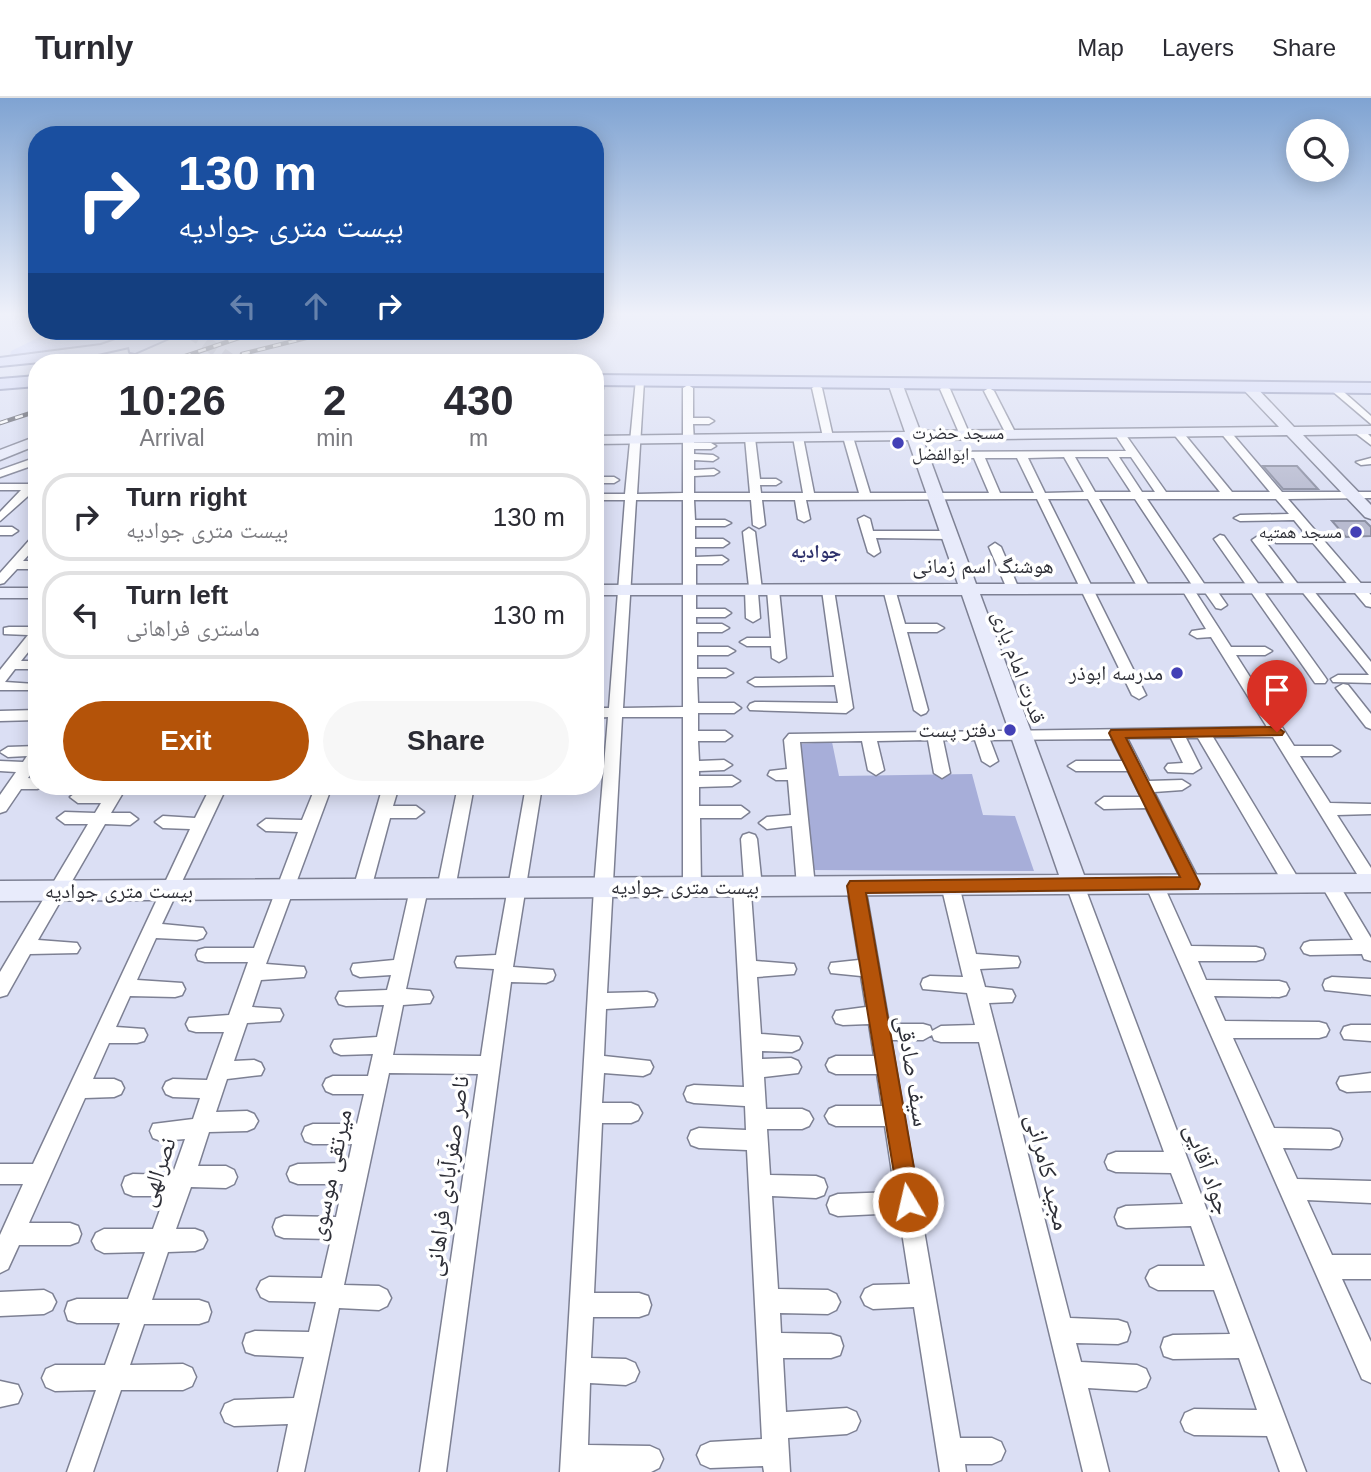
<!DOCTYPE html>
<meta charset="utf-8">
<style>
:root{--surface:#fff;--page:#f7f7f7;--text:#2b2b33;--muted:#7c7c81;--line:#e1e1e2;--accent:#b45309}
body{margin:0;font-family:Helvetica,"Noto Naskh Arabic",sans-serif;background:var(--page);color:var(--text);height:100vh;display:flex;flex-direction:column;font-size:26px;white-space:nowrap}
*{box-sizing:border-box;margin:0}
p{font-size:23px;color:var(--muted)}
.icon{flex:none;width:38px;height:38px;fill:none;stroke:currentColor;stroke-width:2;stroke-linecap:round;stroke-linejoin:round}
.map{position:relative;flex:1;overflow:hidden}
.side{position:absolute;left:28px;top:256px;width:576px;height:441px;display:flex;flex-direction:column;background:var(--surface);border-radius:28px;box-shadow:0 4px 18px #0003}
.side>*{flex:none}
.top-card{position:absolute;left:28px;top:28px;width:576px;height:214px;border-radius:28px;box-shadow:0 4px 18px #0003;background:#1a4fa0;color:#fff;overflow:hidden}
.controls{position:absolute;left:1286px;top:21px;display:grid;gap:14px}
.controls a{display:grid;place-items:center;width:63px;height:63px;border-radius:50%;background:var(--surface);box-shadow:0 4px 18px #0003;font-size:35px}
.pin{position:absolute;display:grid;place-items:center;width:60px;height:60px;color:#fff;margin:-72px -30px;border-radius:50% 50% 50% 0;rotate:-45deg;box-shadow:0 0 7px #0007}
.pin .icon{rotate:45deg}
.me{position:absolute;width:77px;margin:-38px;rotate:351deg;stroke-linejoin:round;filter:drop-shadow(0 0 5px #0008)}
.turn{display:flex;align-items:center;gap:24px;height:147px;padding:0 35px;font-size:32px}
.turn .icon{width:91px;height:91px;stroke-width:2.5}
.turn b{display:block;font-size:49px;line-height:60px}
.lanes{display:flex;align-items:center;height:66px;padding:0 35px;background:#0003;justify-content:center;gap:35px;direction:ltr}
.lanes .off{opacity:.35}
.eta{display:flex;justify-content:space-evenly;align-items:center;height:119px;text-align:center}
.eta b{font-size:42px;font-weight:800;line-height:49px}
.primary-button{display:flex;gap:14px;margin-top:auto;padding:14px 35px}
.primary-button a{flex:1;height:80px;border-radius:42px;background:var(--accent);color:#fff;font-size:28px;font-weight:800;line-height:80px;text-align:center}
.primary-button a+a{background:var(--page);color:var(--text)}
ul{padding:0;list-style:none}
li{display:flex;align-items:center;gap:21px;height:88px;margin:0 14px 10px;padding:0 21px;border:4px solid var(--line);border-radius:28px}
li div{flex:1}
li b{display:block;font-size:26px}
li em{font-style:normal}
header{display:flex;align-items:center;gap:42px;box-sizing:border-box;height:98px;padding:0 35px;background:var(--surface);border-bottom:2px solid var(--line)}
header strong{font-size:33px}
nav{display:flex;gap:38px;margin-inline-start:auto;font-size:24px}
.map>svg:first-child{display:block}
.green{fill:#c4ccf7}
.forest{fill:#a7aed9}
.building{fill:#b8bbd0;stroke:#8c90a3;stroke-width:2}
.lines{fill:none;stroke-linecap:round;stroke-linejoin:round}
.secondary-tunnel{stroke:#b8bcce;stroke-width:13;stroke-dasharray:13 7;stroke-linecap:butt}
.street-casing{stroke:#7d8093;stroke-width:3}
.secondary-casing{stroke:#7d8093;stroke-width:3}
.primary-casing{stroke:#848bb1;stroke-width:4}
.street{fill:#fff;fill-rule:evenodd}
.secondary{fill:#e8ebfb;fill-rule:evenodd}
.primary{fill:#d1d7f8;fill-rule:evenodd}
.rail-casing{stroke:#4c4e58;stroke-width:4.5}
.rail{stroke:#fff;stroke-width:2.5;stroke-dasharray:8;stroke-linecap:butt}
.route{fill:#b45309;stroke:#753606;stroke-width:2}
.poi-dot{fill:#4340b6;stroke:#fff;stroke-width:2.5}
.labels{text-anchor:middle;stroke-width:7;stroke-linejoin:round;paint-order:stroke}
.far-poi-label{font-size:18px;fill:#2e2f37;stroke:#fff;text-anchor:start}
.far-neighbourhood-label{font-size:19px;font-weight:bold;fill:#2e316c;stroke:#fff}
.street-label{font-size:21px;fill:#2e2f37;stroke:#fff}
.poi-label{font-size:21px;fill:#2e2f37;stroke:#fff;text-anchor:end}
.near-street-label{font-size:24px;fill:#2e2f37;stroke:#fff}
</style>
<header>
<strong>Turnly</strong>
<nav><a>Map</a><a>Layers</a><a>Share</a></nav>
</header>
<div class="map">
<svg width="1371" height="1374" viewBox="0 0 1371 1374">
<rect width="100%" height="100%" fill="#dbdff4"/>
<polygon class="green" points="52,233 136,233 112,244 10,259 11,253"/>
<polygon class="forest" points="832,644 839,678 972,676 983,717 1015,718 1034,773 811,772 798,646"/>
<g class="building">
<polygon points="1263,368 1297,368 1318,391 1283,391"/>
<polygon points="1332,423 1365,423 1371,429 1371,438 1346,439"/>
</g>
<g class="lines">
<polyline class="secondary-tunnel" points="189,233 233,264"/>
<defs>
<g id="street">
<path d="M 636,281 L 644,283 L 637,396 L 683,395 L 683,290 L 688,287 L 693,290 L 693,320 L 709,320 L 714,323 L 709,326 L 693,326 L 694,345 L 711,345 L 716,348 L 711,351 L 694,351 L 694,356 L 713,357 L 718,360 L 713,363 L 694,362 L 694,372 L 714,371 L 719,374 L 714,377 L 694,378 L 694,395 L 750,395 L 745,340 L 750,337 L 755,340 L 760,381 L 776,381 L 781,384 L 776,387 L 760,387 L 761,395 L 803,395 L 793,339 L 798,336 L 803,339 L 814,395 L 859,395 L 843,339 L 848,336 L 853,339 L 870,395 L 989,395 L 974,360 L 921,360 L 916,357 L 921,354 L 1126,353 L 1114,335 L 1119,332 L 1123,333 L 1166,394 L 1220,394 L 1172,334 L 1177,331 L 1181,332 L 1232,394 L 1270,394 L 1220,334 L 1229,332 L 1282,394 L 1371,394 L 1371,400 L 1288,401 L 1371,497 L 1371,509 L 1366,508 L 1313,445 L 1276,445 L 1274,442 L 1280,438 L 1307,438 L 1294,422 L 1240,423 L 1234,420 L 1240,417 L 1289,416 L 1276,401 L 1147,401 L 1205,487 L 1213,487 L 1227,507 L 1221,511 L 1216,510 L 1204,493 L 1196,493 L 1135,401 L 1099,401 L 1150,490 L 1144,494 L 1138,490 L 1088,401 L 1048,401 L 1146,597 L 1139,601 L 1132,597 L 1037,401 L 806,402 L 810,421 L 804,424 L 798,421 L 795,402 L 762,402 L 765,427 L 759,430 L 753,427 L 751,402 L 694,402 L 695,422 L 725,422 L 731,425 L 725,428 L 695,428 L 695,441 L 723,441 L 729,445 L 723,449 L 695,449 L 695,459 L 722,458 L 728,462 L 722,466 L 696,466 L 696,511 L 725,511 L 731,515 L 725,519 L 696,519 L 696,526 L 722,526 L 729,530 L 722,534 L 697,534 L 697,549 L 728,549 L 735,553 L 728,557 L 697,557 L 697,571 L 726,571 L 733,575 L 726,579 L 697,579 L 698,605 L 734,605 L 741,610 L 734,615 L 698,615 L 698,633 L 725,633 L 732,638 L 725,643 L 698,643 L 699,663 L 724,662 L 732,667 L 724,672 L 699,673 L 699,678 L 732,678 L 740,683 L 732,688 L 699,689 L 699,708 L 741,708 L 749,714 L 741,720 L 700,720 L 701,789 L 698,794 L 686,794 L 683,789 L 683,619 L 622,619 L 607,895 L 647,894 L 654,896 L 657,902 L 654,908 L 606,911 L 604,958 L 650,963 L 653,969 L 650,975 L 643,978 L 604,975 L 602,1005 L 631,1005 L 638,1008 L 642,1015 L 638,1022 L 631,1025 L 602,1025 L 594,1195 L 639,1195 L 648,1198 L 651,1207 L 648,1216 L 639,1219 L 593,1219 L 591,1260 L 626,1261 L 635,1265 L 639,1274 L 635,1283 L 626,1287 L 590,1285 L 588,1347 L 650,1348 L 659,1352 L 663,1361 L 659,1370 L 651,1374 L 560,1374 L 594,790 L 608,619 L 595,620 L 595,610 L 609,610 L 625,402 L 595,402 L 595,396 L 625,396 ZM 1064,359 L 1084,394 L 1045,395 L 1028,360 ZM 1075,359 L 1108,359 L 1131,394 L 1095,394 ZM 1119,359 L 1131,359 L 1155,394 L 1142,394 ZM 985,360 L 1017,360 L 1034,395 L 1000,395 ZM 636,402 L 683,402 L 683,609 L 623,610 Z"/>
<polygon points="817,287 822,290 833,339 828,342 823,339 812,290"/>
<polygon points="595,288 603,290 600,305 595,308"/>
<polygon points="945,288 950,291 970,337 969,339 960,337 940,291"/>
<polygon points="1331,288 1337,288 1371,318 1371,326 1331,292"/>
<polygon points="989,290 994,293 1016,336 1015,338 1006,336 984,293"/>
<polygon points="1354,330 1362,330 1371,339 1371,347 1354,334"/>
<polygon points="37,359 37,366 0,379 0,372"/>
<polygon points="1371,360 1371,366 1361,367 1356,364"/>
<polygon points="595,379 614,379 619,382 614,385 595,385"/>
<polygon points="37,380 36,391 0,423 0,414 21,392 0,392 0,386 28,386"/>
<polygon points="864,418 870,421 873,433 949,433 955,437 949,441 876,440 880,454 874,458 868,454 858,421"/>
<polygon points="0,429 12,429 18,433 12,437 0,437"/>
<polygon points="749,430 755,434 762,492 758,495 760,520 753,524 746,520 745,492 749,489 743,434"/>
<polygon points="1220,437 1224,438 1325,579 1327,582 1325,585 1315,585 1214,441"/>
<polygon points="33,438 37,438 37,448 23,463 37,463 37,471 17,471 4,485 0,486 0,475"/>
<polygon points="1258,438 1262,439 1300,489 1309,487 1371,564 1371,585 1333,584 1331,581 1338,577 1369,577 1300,491 1290,493 1252,442"/>
<polygon points="995,445 1001,449 1019,491 1017,494 1013,495 1007,491 989,449"/>
<polygon points="1187,486 1191,487 1231,549 1265,549 1272,553 1265,557 1236,557 1294,648 1332,648 1340,653 1332,658 1300,658 1330,705 1371,706 1371,716 1337,717 1371,770 1371,790 1365,789 1273,639 1213,639 1298,780 1301,785 1298,790 1286,790 1198,640 1186,640 1201,670 1193,675 1168,674 1165,670 1168,666 1183,665 1171,640 1127,640 1149,683 1182,682 1190,687 1182,692 1154,694 1201,786 1198,791 1186,791 1146,710 1104,711 1096,705 1104,699 1141,699 1128,673 1076,673 1068,668 1076,663 1123,663 1112,641 990,642 998,663 990,668 982,663 975,642 943,642 950,675 942,680 934,675 928,642 877,643 884,672 876,677 868,672 862,643 800,644 815,788 812,793 800,793 797,788 792,728 767,731 759,725 767,719 791,717 788,682 776,682 768,677 770,673 787,671 784,642 789,636 1267,629 1211,539 1197,540 1190,536 1192,533 1206,531 1181,490"/>
<polygon points="889,487 895,491 905,526 937,526 944,530 937,534 907,534 928,612 926,615 921,617 914,612 883,491"/>
<polygon points="773,488 779,492 786,560 779,564 772,560 771,548 747,548 740,544 747,540 771,540 767,492"/>
<polygon points="828,488 834,492 853,610 846,615 750,612 748,609 750,606 755,604 838,605 835,587 755,588 748,584 755,580 834,579 822,492"/>
<polygon points="9,529 37,529 37,543 21,563 37,563 37,571 15,571 5,584 35,586 35,592 0,592 0,572 28,537 4,536 4,530"/>
<polygon points="1343,586 1348,587 1371,616 1371,631 1366,629 1336,590"/>
<polygon points="37,612 37,622 0,623 0,613"/>
<polygon points="37,648 37,667 28,680 37,681 37,688 44,688 37,691 21,691 6,713 0,715 0,697 16,674 0,673 0,663 23,664 27,658 8,659 0,654 8,649"/>
<polygon points="111,688 127,688 111,715 130,715 138,721 130,727 105,726 38,842 77,845 80,850 77,855 30,856 7,897 0,899 0,874 88,726 65,726 57,720 65,714 95,715 101,705 78,705 70,699 78,693 107,694"/>
<polygon points="211,688 227,688 162,826 203,830 206,835 203,840 197,842 156,840 137,882 182,885 185,891 182,897 175,899 130,898 116,929 144,931 147,937 144,943 137,945 109,945 93,981 114,981 121,984 124,990 121,996 114,999 85,1000 29,1125 70,1125 78,1128 81,1136 78,1144 70,1147 19,1147 8,1171 0,1175 0,1137 23,1086 0,1086 0,1066 33,1066 190,731 163,730 155,724 163,718 195,720"/>
<polygon points="278,688 332,688 266,866 304,869 306,874 304,879 261,882 252,909 280,911 283,917 280,923 247,925 234,963 254,962 261,965 264,971 261,977 227,981 216,1014 247,1013 254,1016 258,1023 254,1030 247,1033 209,1034 198,1068 226,1068 234,1072 237,1079 234,1086 226,1090 191,1089 176,1131 195,1131 203,1134 207,1142 203,1150 195,1153 168,1154 152,1202 199,1202 208,1205 211,1214 208,1223 199,1226 144,1226 130,1267 183,1266 192,1270 196,1279 192,1288 183,1292 121,1292 93,1374 67,1374 96,1292 55,1293 46,1289 42,1280 46,1271 55,1267 105,1267 120,1225 77,1225 68,1222 65,1213 68,1204 77,1201 128,1201 145,1154 104,1155 96,1151 92,1143 96,1135 104,1131 153,1131 165,1098 133,1098 125,1095 122,1087 125,1079 133,1076 172,1077 173,1075 185,1041 161,1043 153,1040 150,1033 153,1026 193,1021 200,1000 173,999 166,996 163,990 166,984 173,981 207,982 224,934 196,934 189,932 186,926 189,920 229,917 248,864 205,864 198,862 196,857 198,852 205,850 254,850 298,734 266,733 258,727 266,721 302,722 313,695 279,694"/>
<polygon points="383,688 399,688 393,708 416,708 424,714 416,720 390,720 371,791 368,796 356,796 353,791"/>
<polygon points="458,688 474,688 455,791 452,796 440,796 437,791"/>
<polygon points="526,688 542,688 513,869 553,872 555,877 553,882 546,885 511,884 446,1374 420,1374 478,976 389,975 344,1187 379,1188 387,1192 391,1200 387,1208 379,1212 339,1210 304,1374 278,1374 288,1326 234,1328 225,1324 221,1315 225,1306 234,1302 294,1300 304,1259 255,1257 246,1254 243,1245 246,1236 255,1233 309,1234 316,1204 269,1203 261,1199 257,1191 261,1183 269,1179 322,1180 331,1141 284,1140 276,1137 273,1129 276,1121 284,1118 336,1119 343,1086 298,1086 290,1083 287,1076 290,1069 298,1066 348,1065 352,1046 313,1046 305,1043 302,1036 305,1029 313,1026 357,1026 364,996 333,996 326,993 323,987 326,981 333,978 368,978 373,956 341,957 334,954 331,948 334,942 377,939 384,907 346,908 339,906 336,900 339,894 387,892 391,877 360,879 353,876 351,871 353,866 394,862 410,791 413,786 425,786 428,791 406,891 430,893 433,899 430,905 403,907 393,957 481,958 494,871 457,869 455,864 457,859 496,857"/>
<polygon points="749,735 755,737 757,741 762,789 759,794 751,795 756,863 794,866 796,871 794,876 757,879 761,936 799,939 802,945 799,951 792,954 762,953 762,961 791,960 798,963 801,969 798,975 764,979 766,1011 802,1011 809,1014 813,1021 809,1028 802,1031 767,1031 770,1077 816,1078 824,1081 827,1089 824,1097 816,1100 772,1098 778,1191 828,1192 836,1196 840,1204 836,1212 828,1216 780,1215 781,1235 831,1236 840,1239 843,1248 840,1257 831,1260 783,1260 786,1314 847,1310 856,1314 860,1323 856,1332 847,1336 788,1340 790,1374 764,1374 763,1368 710,1370 701,1366 697,1357 701,1348 710,1344 762,1341 747,1052 699,1050 691,1047 688,1040 691,1033 699,1030 746,1032 745,1008 694,1005 687,1003 684,996 687,989 694,987 744,989 733,789 736,784 744,783 741,741 743,737"/>
<polygon points="1154,779 1160,781 1163,786 1191,848 1256,849 1263,851 1265,856 1263,861 1256,863 1198,863 1206,882 1279,883 1286,885 1289,891 1286,897 1279,899 1214,898 1225,923 1319,924 1326,926 1329,932 1326,938 1319,940 1233,940 1274,1030 1331,1031 1339,1034 1342,1041 1339,1048 1331,1051 1283,1050 1297,1081 1371,1083 1371,1105 1307,1102 1332,1157 1371,1157 1371,1181 1342,1181 1371,1244 1371,1285 1362,1281 1175,855 1145,786 1148,781"/>
<polygon points="1329,779 1335,780 1371,840 1371,863 1364,861 1362,856 1310,857 1304,855 1301,850 1304,845 1310,843 1353,842 1320,785 1323,780"/>
<polygon points="950,780 956,782 959,787 976,856 1018,859 1020,864 1018,869 980,871 985,889 1012,892 1015,898 1012,904 989,905 1070,1220 1118,1222 1127,1225 1130,1234 1127,1243 1118,1246 1076,1245 1081,1264 1137,1267 1146,1271 1150,1280 1146,1289 1137,1293 1088,1290 1109,1374 1083,1374 979,944 941,944 934,942 932,937 923,942 891,942 960,1340 992,1340 1001,1344 1005,1353 1001,1362 992,1366 965,1366 966,1374 940,1374 914,1209 873,1211 865,1207 861,1199 865,1191 873,1187 910,1186 899,1115 838,1118 830,1115 827,1107 830,1099 838,1096 895,1094 885,1028 836,1028 829,1025 825,1018 829,1011 836,1008 882,1008 877,976 836,976 829,973 826,967 829,961 836,958 874,958 869,926 843,927 836,925 833,919 836,913 866,909 861,878 831,875 829,870 831,865 859,862 847,788 850,783 862,783 865,788 889,926 923,926 930,928 932,933 941,928 975,927 967,895 923,891 921,886 923,881 930,878 963,879 941,787 944,782"/>
<polygon points="1075,780 1081,782 1084,787 1306,1374 1280,1374 1267,1338 1194,1337 1185,1333 1181,1324 1185,1315 1194,1311 1257,1312 1239,1260 1173,1261 1164,1258 1161,1249 1164,1240 1173,1237 1230,1236 1214,1192 1158,1192 1150,1188 1146,1180 1150,1172 1158,1168 1205,1168 1191,1128 1126,1130 1118,1127 1115,1119 1118,1111 1126,1108 1183,1106 1171,1075 1116,1074 1108,1071 1105,1064 1108,1057 1116,1054 1164,1054 1066,787 1069,782"/>
<polygon points="1332,879 1371,881 1371,897 1325,892 1323,887 1325,882"/>
<polygon points="1351,927 1371,927 1371,943 1344,941 1341,935 1344,929"/>
<polygon points="1371,975 1371,993 1347,994 1340,991 1337,985 1340,979"/>
<polygon points="44,1192 52,1196 56,1204 52,1212 44,1216 0,1218 0,1194"/>
<polygon points="0,1283 18,1287 22,1296 18,1305 0,1309"/>
</g>
<g id="secondary">
<polygon points="895,281 902,285 920,333 1279,329 1241,289 1248,285 1253,286 1294,329 1371,328 1371,336 1303,337 1371,407 1371,421 1365,419 1287,337 923,342 976,486 1371,485 1371,495 980,496 1084,777 1371,776 1371,794 0,803 0,783 1059,777 962,497 595,497 595,487 958,486 908,342 595,346 595,338 905,334 888,285"/>
<polygon points="37,338 37,347 0,362 0,352"/>
<rect x="0" y="490" width="37" height="10"/>
</g>
<g id="primary">
<polygon points="141,233 158,233 151,239 166,233 185,233 135,255 130,254 129,249 80,260 0,268 0,260 101,247"/>
<polygon points="595,277 1371,285 1371,295 595,287"/>
<polygon points="37,278 37,288 0,291 0,281"/>
</g>
</defs>
<use href="#street" class="street-casing"/>
<use href="#secondary" class="secondary-casing"/>
<use href="#primary" class="primary-casing"/>
<use href="#street" class="street"/>
<use href="#secondary" class="secondary"/>
<use href="#primary" class="primary"/>
<defs>
<g id="rail">
<polyline points="242,256 334,233"/>
<polyline points="168,264 259,233"/>
<polyline points="0,325 37,313"/>
</g>
</defs>
<use href="#rail" class="rail-casing"/>
<use href="#rail" class="rail"/>
</g>
<linearGradient id="sky" x2="0" y2="1"><stop stop-color="#7fa3d2"/><stop offset="0.53" stop-color="#eff1fa"/><stop offset="1" stop-color="#eff1fa" stop-opacity="0"/></linearGradient>
<rect width="1371" height="408" fill="url(#sky)"/>
<polygon class="route" points="1277,629 1284,634 1282,637 1126,640 1200,786 1198,791 866,795 920,1104 916,1112 908,1115 900,1112 847,788 850,783 1180,779 1109,635 1111,632"/>
<g class="poi-dot">
<circle cx="898" cy="345" r="7"/>
<circle cx="1356" cy="434" r="7"/>
<circle cx="1177" cy="575" r="7"/>
<circle cx="1010" cy="632" r="7"/>
</g>
<g class="labels">
<g class="far-poi-label">
<text x="912" y="341">مسجد حضرت<tspan x="912" dy="21">ابوالفضل</tspan></text>
<text x="1342" y="440" text-anchor="end">مسجد همتیه</text>
</g>
<g class="far-neighbourhood-label">
<text x="816" y="460">جوادیه</text>
</g>
<g class="street-label">
<text x="983" y="475">هوشنگ اسم زمانی</text>
<text transform="translate(1019 569) rotate(70)" y="7">قدرت امام یاری</text>
<text x="685" y="796">بیست متری جوادیه</text>
<text x="119" y="800">بیست متری جوادیه</text>
</g>
<g class="poi-label">
<text x="1163" y="582">مدرسه ابوذر</text>
<text x="996" y="639">دفتر پست</text>
</g>
<g class="near-street-label">
<text transform="translate(913 973) rotate(81)" y="8">سیف صادقی</text>
<text transform="translate(1208 1071) rotate(70)" y="8">جواد آقایی</text>
<text transform="translate(157 1074) rotate(-71)" y="8">نصرالهی</text>
<text transform="translate(1048 1074) rotate(76)" y="8">مجید کامرانی</text>
<text transform="translate(330 1077) rotate(-78)" y="8">میرتقی موسوی</text>
<text transform="translate(447 1078) rotate(-82)" y="8">ناصر صفرآبادی فراهانی</text>
</g>
</g>
</svg>
<div class="controls">
<a><svg class="icon" aria-label="search" viewBox="0 0 24 24"><circle cx="10" cy="10" r="6"/><path d="M15 15l6 6"/></svg></a>
</div>
<div class="pin" style="left:1277px;top:634px;background:#d93025"><svg class="icon" aria-label="arrive" viewBox="0 0 24 24"><path d="M6 21V4h12l-3 4 3 4H6"/></svg></div>
<svg class="me" style="left:908px;top:1104px" viewBox="-20 -20 40 40"><circle r="17" fill="#b45309" stroke="#fff" stroke-width="3"/><path d="M0-11L8 9 0 5-8 9z" fill="#fff"/></svg>
<div class="top-card">
<div class="turn"><svg class="icon" aria-label="right" viewBox="0 0 24 24"><path d="M7 20v-9h11M14 6l5 5-5 5"/></svg><div><b>130 m</b>بیست متری جوادیه</div></div>
<div class="lanes"><svg class="icon off" aria-label="left" viewBox="0 0 24 24"><path d="M17 20v-9H6M10 6l-5 5 5 5"/></svg><svg class="icon off" aria-label="ahead" viewBox="0 0 24 24"><path d="M12 20V5M6 11l6-6 6 6"/></svg><svg class="icon" aria-label="right" viewBox="0 0 24 24"><path d="M7 20v-9h11M14 6l5 5-5 5"/></svg></div>
</div>
<section class="side">
<div class="eta">
<div><b>10:26</b><p>Arrival</p></div>
<div><b>2</b><p>min</p></div>
<div><b>430</b><p>m</p></div>
</div>
<ul>
<li><svg class="icon" aria-label="right" viewBox="0 0 24 24"><path d="M7 20v-9h11M14 6l5 5-5 5"/></svg><div><b>Turn right</b><p>بیست متری جوادیه</p></div><em>130 m</em></li>
<li><svg class="icon" aria-label="left" viewBox="0 0 24 24"><path d="M17 20v-9H6M10 6l-5 5 5 5"/></svg><div><b>Turn left</b><p>ماستری فراهانی</p></div><em>130 m</em></li>
</ul>
<div class="primary-button"><a>Exit</a><a>Share</a></div>
</section>
</div>
